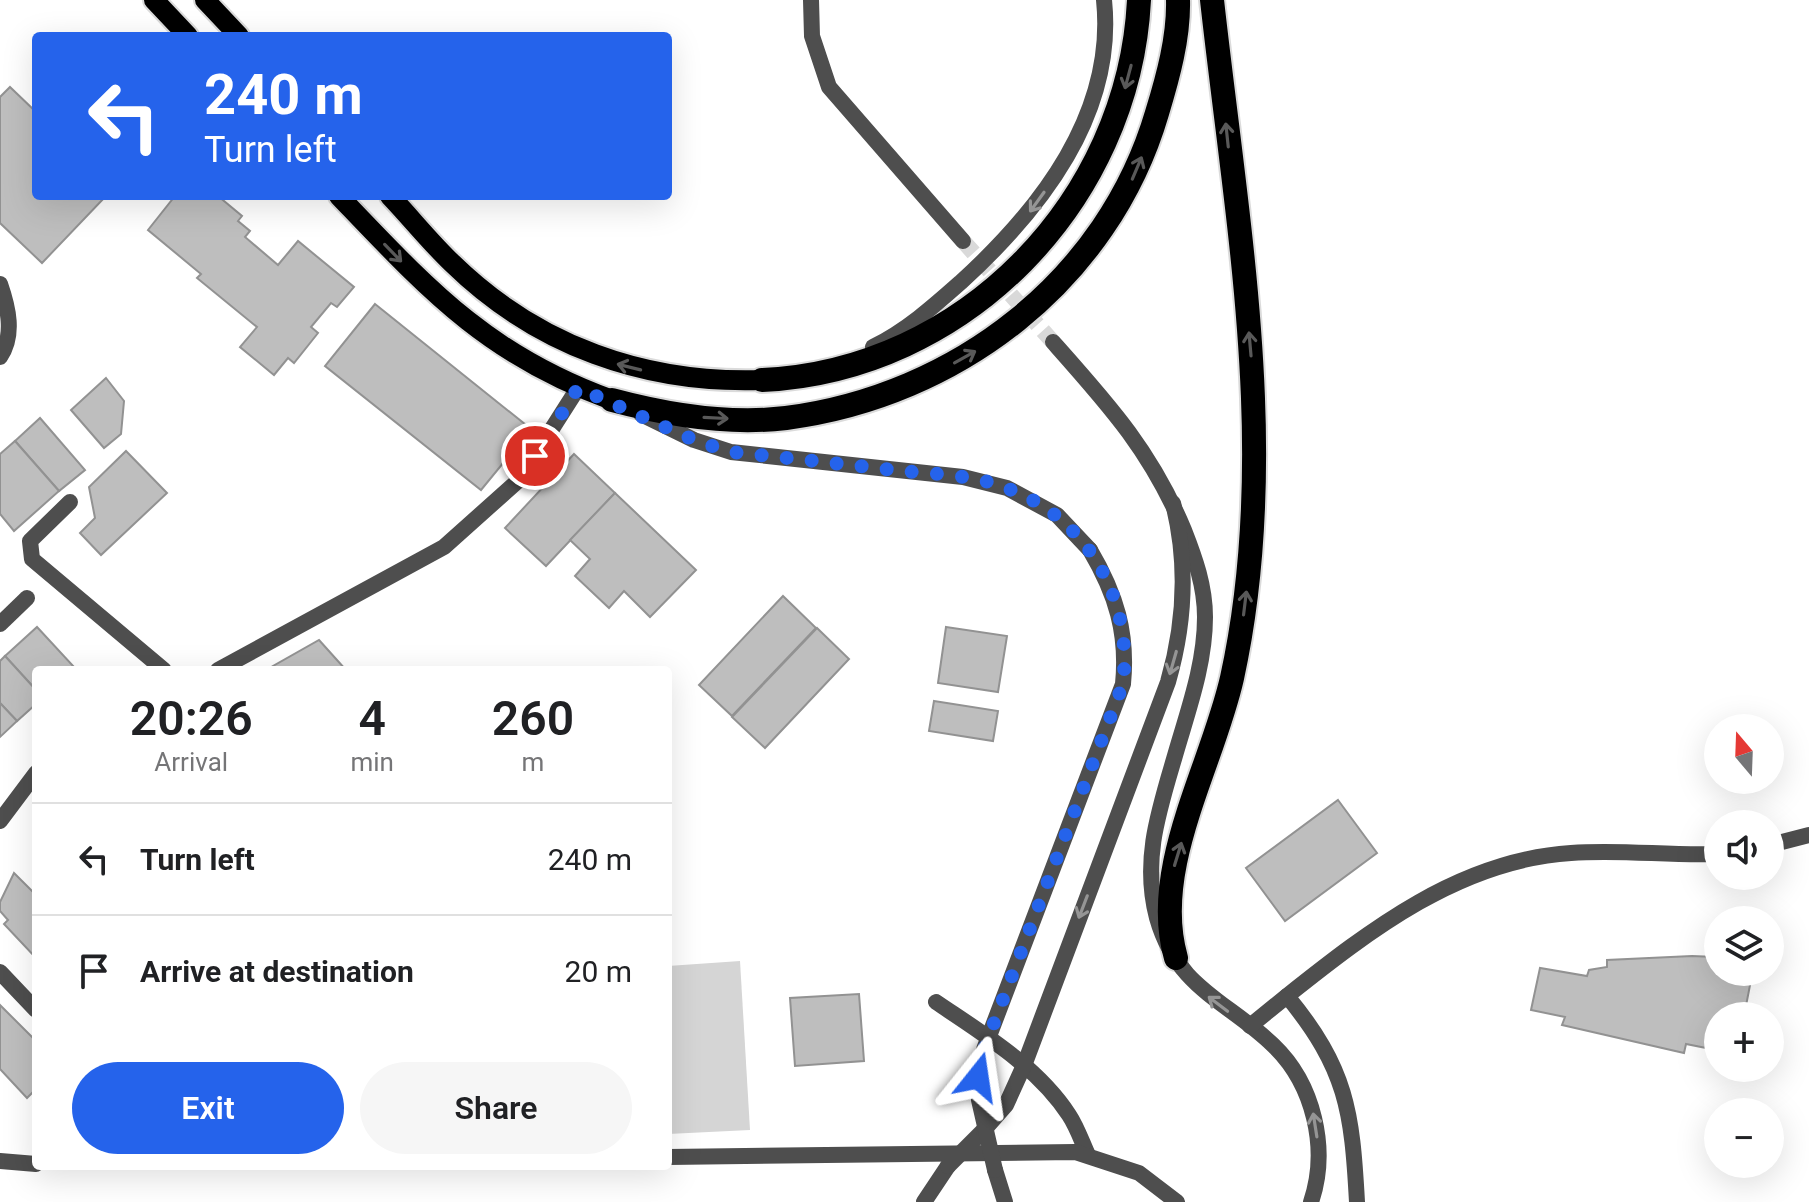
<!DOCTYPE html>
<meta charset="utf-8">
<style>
:root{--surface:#fff;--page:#f6f6f6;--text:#202124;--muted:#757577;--line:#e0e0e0;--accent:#2563eb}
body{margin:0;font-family:Roboto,sans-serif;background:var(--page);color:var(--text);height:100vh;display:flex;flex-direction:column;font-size:30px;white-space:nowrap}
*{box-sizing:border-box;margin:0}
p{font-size:26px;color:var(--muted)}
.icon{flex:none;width:44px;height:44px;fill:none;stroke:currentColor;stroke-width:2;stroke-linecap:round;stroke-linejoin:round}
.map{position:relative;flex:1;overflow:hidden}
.drawer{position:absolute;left:32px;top:666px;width:640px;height:504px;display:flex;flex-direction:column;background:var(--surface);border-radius:8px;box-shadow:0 8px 32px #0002}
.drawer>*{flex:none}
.hud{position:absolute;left:32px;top:32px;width:640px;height:168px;border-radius:8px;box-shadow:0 8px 32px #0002;background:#2563eb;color:#fff;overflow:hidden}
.needle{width:52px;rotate:341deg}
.controls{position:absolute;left:1704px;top:714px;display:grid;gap:16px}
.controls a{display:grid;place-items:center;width:80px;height:80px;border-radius:50%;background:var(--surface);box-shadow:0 8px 32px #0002;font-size:40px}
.pin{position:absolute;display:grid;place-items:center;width:68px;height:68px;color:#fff;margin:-34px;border:4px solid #fff;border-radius:50%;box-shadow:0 2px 8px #0007}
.me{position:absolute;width:88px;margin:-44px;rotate:15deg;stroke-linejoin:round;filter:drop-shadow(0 0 6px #0008)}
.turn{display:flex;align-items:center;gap:28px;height:168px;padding:0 40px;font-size:36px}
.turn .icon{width:104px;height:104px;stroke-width:2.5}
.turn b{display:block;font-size:56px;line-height:68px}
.eta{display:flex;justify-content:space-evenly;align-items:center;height:136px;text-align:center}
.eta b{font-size:48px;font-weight:600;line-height:56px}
.action{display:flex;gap:16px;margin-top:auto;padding:16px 40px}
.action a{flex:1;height:92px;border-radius:48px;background:var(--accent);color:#fff;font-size:32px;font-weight:600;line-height:92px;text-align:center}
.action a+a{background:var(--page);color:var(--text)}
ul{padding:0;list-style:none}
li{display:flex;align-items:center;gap:24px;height:112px;padding:0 40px;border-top:2px solid var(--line)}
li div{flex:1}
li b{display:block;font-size:30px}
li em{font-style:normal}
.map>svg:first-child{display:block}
.green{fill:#d5d5d5}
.building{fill:#bebebe;stroke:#929292;stroke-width:2}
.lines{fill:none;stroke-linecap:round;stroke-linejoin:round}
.street-tunnel{stroke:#d9d9d9;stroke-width:16;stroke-dasharray:16 8;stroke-linecap:butt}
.primary-casing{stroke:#dbdbdb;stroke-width:24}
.highway-casing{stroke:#dbdbdb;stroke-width:28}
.lane{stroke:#4e4e4e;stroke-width:16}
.street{stroke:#4e4e4e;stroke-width:16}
.primary{stroke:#000;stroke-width:20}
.highway{stroke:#000;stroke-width:24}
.lane-bridge{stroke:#4e4e4e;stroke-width:16}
.street-bridge{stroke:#4e4e4e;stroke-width:16}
.oneway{stroke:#595959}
.oneway2{stroke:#959595}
.route{stroke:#2563eb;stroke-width:14;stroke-dasharray:0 25.2}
</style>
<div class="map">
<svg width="1809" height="1202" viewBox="0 0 1809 1202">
<rect width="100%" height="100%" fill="#fff"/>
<polygon class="green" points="740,961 750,1130 668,1134 668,966"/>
<g class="building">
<polygon points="10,87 36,112 36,196 106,196 42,263 0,223 0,97"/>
<polygon points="175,196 218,196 242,216 238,221 250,231 245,237 278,265 298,241 354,287 337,307 331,303 311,327 318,333 294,363 288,358 274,375 240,347 257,327 197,278 201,274 148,230"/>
<polygon points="375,304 531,429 481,490 325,366"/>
<polygon points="106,378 124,401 121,434 104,448 71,410"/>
<polygon points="40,418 85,470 59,491 15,441"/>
<polygon points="15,441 59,491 14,531 0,514 0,454"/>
<polygon points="126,451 167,493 101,555 80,533 95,518 89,487"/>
<polygon points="574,454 615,493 546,566 505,528"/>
<polygon points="615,493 696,570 650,617 624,591 609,608 575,576 590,559 570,540"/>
<polygon points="783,596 816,628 732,716 699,685"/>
<polygon points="37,627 75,668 36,670 36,690 5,656"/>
<polygon points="946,627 1007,636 998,692 938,683"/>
<polygon points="817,628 849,659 765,748 732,717"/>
<polygon points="319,640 346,670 266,670"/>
<polygon points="5,656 36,690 36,704 17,721 0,703 0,661"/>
<polygon points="934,701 998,711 993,741 929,731"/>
<polygon points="0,703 17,721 0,737"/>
<polygon points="1338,800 1377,853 1285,921 1246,868"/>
<polygon points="14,873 36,895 36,958 4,924 8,920 0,911 0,902"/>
<polygon points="1692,956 1715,957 1713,967 1718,968 1718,972 1752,975 1744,1016 1718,1016 1716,1050 1686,1044 1684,1053 1562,1025 1565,1017 1531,1010 1540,968 1587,976 1589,970 1607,967 1607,960"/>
<polygon points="859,994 864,1061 795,1066 790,998"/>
<polygon points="0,1005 36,1041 36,1089 27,1098 0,1069"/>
</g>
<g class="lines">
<polyline class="street-tunnel" points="963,241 1053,342"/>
<defs>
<g id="primary">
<polyline points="154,0 188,36"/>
<polyline points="205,0 239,36"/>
<path d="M 339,196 C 428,289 487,355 612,400"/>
<path d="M 390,196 C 411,218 430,242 452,263 C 537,346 645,384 762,380"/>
</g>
<g id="highway">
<path d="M 762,380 C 964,371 1129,201 1139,0"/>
<path d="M 612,400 C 668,415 728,425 786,418 C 957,396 1108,280 1157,113 C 1168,77 1179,37 1178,0"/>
<path d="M 1176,958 C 1150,868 1212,767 1232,678 C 1281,454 1237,225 1212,0"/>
</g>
</defs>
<use href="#primary" class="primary-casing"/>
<use href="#highway" class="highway-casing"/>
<g class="lane">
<path d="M 0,284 C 8,307 15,335 0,357"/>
<polyline points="70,502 30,541 32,559 164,670"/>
<polyline points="0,624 27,598"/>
<polyline points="1770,845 1809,835"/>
<polyline points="0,972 36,1010"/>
<path d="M 1287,996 C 1370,930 1460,860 1571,853 C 1620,849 1669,856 1718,854"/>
<path d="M 936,1002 C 983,1034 1037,1066 1069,1115 C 1077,1127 1082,1142 1088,1155"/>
<polyline points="924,1202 948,1166"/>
</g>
<g class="street">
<polyline points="811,0 812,36 829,87 963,241"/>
<path d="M 1053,342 C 1109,405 1151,451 1184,530 C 1195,558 1205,586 1205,617 C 1205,666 1187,713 1174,759 C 1158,813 1142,862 1157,918 C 1177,989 1228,1001 1273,1045 C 1314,1084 1329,1149 1311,1202"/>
<path d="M 873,347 C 906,331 934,306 961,282 C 1040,210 1116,114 1104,0"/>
<polyline points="641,414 694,440 731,452 963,477 1007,488 1057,515 1090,550"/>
<polyline points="218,670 444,547 520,479 578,388"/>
<polyline points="0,821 36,773"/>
<path d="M 1250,1026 L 1287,996 C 1347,1069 1352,1111 1357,1202"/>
<polyline points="668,1157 1075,1152 1139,1173 1177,1202"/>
<polyline points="0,1161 36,1164"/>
<polyline points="995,1170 1005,1202"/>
</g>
<use href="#primary" class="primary"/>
<use href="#highway" class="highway"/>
<polyline class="lane-bridge" points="948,1166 984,1130"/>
<g class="street-bridge">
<path d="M 984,1130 L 1006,1105 L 1025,1063 L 1168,682 C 1185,623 1188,563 1173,503"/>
<path d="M 995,1170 L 979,1100 L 983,1052 L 1123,684 C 1128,633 1116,594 1090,550"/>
</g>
</g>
<defs><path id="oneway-shaft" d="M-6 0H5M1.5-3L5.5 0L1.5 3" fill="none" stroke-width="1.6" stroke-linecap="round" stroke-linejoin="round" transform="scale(2)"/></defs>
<g class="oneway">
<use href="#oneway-shaft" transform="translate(1128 77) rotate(105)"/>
<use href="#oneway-shaft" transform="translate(1227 135) rotate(-96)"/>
<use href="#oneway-shaft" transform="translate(1137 168) rotate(-67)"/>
<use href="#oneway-shaft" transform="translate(393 253) rotate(46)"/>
<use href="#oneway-shaft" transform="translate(1250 344) rotate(-95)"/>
<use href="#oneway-shaft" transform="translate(965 357) rotate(-29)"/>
<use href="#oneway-shaft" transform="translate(629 367) rotate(-166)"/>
<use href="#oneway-shaft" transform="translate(716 418) rotate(3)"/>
<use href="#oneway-shaft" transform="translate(1245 603) rotate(-83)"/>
<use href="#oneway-shaft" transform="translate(1178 854) rotate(-73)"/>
</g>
<g class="oneway2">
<use href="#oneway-shaft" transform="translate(1037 202) rotate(126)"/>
<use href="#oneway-shaft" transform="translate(1173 663) rotate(106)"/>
<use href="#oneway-shaft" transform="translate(1083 907) rotate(111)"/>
<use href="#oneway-shaft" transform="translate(1218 1004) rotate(-143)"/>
<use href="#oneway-shaft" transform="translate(1315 1125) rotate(-99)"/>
</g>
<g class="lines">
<path class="route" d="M 535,456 L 578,388 L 694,440 L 731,452 C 788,458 844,464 901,471 C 936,474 976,475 1009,489 C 1089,520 1133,600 1123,684 L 983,1052 L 978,1077"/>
</g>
</svg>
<div class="controls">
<a><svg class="needle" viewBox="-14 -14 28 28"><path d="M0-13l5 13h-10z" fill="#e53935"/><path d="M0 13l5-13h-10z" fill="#757577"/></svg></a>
<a><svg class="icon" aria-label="sound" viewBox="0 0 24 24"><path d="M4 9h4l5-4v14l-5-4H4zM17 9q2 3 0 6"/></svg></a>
<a><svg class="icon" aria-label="layers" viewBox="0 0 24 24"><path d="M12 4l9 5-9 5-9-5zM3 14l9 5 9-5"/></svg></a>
<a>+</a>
<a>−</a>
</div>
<div class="pin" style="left:535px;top:456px;background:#d93025"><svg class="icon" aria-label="arrive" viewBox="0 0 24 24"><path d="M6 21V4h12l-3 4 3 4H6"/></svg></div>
<svg class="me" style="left:978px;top:1077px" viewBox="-20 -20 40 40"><path d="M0-17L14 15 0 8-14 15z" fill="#2563eb" stroke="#fff" stroke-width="4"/></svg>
<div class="hud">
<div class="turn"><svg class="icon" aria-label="left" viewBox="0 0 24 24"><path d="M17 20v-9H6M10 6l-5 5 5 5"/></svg><div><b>240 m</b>Turn left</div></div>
</div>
<section class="drawer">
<div class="eta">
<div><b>20:26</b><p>Arrival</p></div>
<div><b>4</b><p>min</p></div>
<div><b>260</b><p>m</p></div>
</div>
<ul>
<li><svg class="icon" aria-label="left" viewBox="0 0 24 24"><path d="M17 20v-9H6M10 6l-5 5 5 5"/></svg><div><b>Turn left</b></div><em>240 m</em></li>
<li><svg class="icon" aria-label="arrive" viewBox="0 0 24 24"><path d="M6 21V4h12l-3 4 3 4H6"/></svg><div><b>Arrive at destination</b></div><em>20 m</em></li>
</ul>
<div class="action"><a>Exit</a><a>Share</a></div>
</section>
</div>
